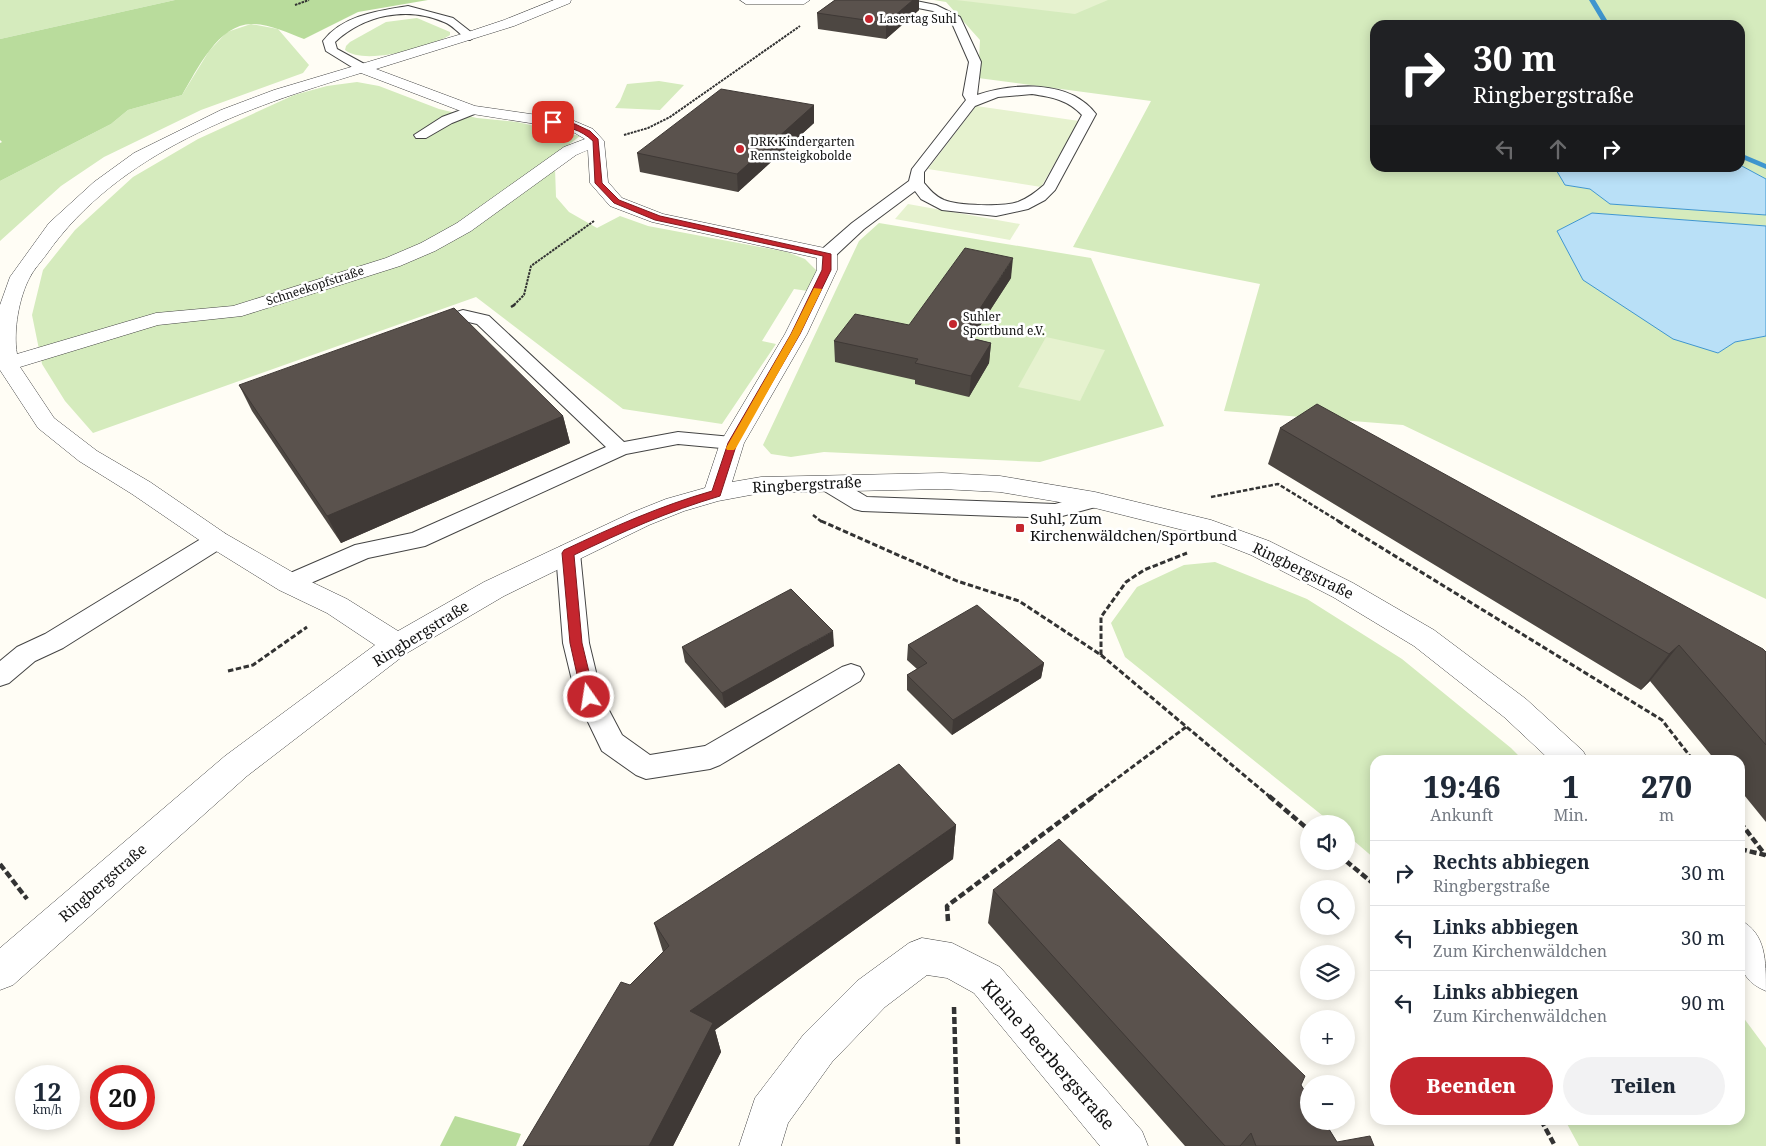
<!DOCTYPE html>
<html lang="de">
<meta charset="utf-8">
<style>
:root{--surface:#fff;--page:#f2f2f3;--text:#1f2937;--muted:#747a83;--line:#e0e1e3;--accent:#c4262e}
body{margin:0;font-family:"Noto Serif",serif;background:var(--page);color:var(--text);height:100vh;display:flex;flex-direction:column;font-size:19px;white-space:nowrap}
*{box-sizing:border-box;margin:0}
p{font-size:16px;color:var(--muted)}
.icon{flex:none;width:28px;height:28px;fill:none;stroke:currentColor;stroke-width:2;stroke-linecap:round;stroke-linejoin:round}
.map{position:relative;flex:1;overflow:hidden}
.side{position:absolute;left:1370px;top:755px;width:375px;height:370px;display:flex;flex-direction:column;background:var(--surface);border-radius:15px;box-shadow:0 2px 12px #0003}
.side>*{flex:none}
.guide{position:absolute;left:1370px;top:20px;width:375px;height:152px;border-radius:15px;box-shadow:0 2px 12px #0003;background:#202124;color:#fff;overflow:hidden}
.tools{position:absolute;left:1300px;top:815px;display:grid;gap:10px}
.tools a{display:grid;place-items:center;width:55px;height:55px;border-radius:50%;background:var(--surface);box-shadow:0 2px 12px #0003;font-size:25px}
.speed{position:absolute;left:15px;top:1065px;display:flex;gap:10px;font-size:25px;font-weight:700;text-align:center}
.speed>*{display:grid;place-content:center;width:65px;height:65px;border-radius:50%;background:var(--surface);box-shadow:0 2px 12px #0003;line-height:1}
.speed small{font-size:12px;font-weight:400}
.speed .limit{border:8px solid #d22;background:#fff;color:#111}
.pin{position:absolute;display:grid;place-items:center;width:42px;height:42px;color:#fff;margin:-21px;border-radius:10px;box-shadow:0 2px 8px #0006}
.me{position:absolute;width:55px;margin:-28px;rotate:347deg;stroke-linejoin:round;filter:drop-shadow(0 0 4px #0008)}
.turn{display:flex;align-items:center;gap:18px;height:105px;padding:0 20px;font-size:22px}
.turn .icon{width:65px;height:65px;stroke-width:2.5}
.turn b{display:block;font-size:35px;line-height:42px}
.lanes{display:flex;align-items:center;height:48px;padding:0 20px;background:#0003;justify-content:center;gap:25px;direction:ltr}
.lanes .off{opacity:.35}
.eta{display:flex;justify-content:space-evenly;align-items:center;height:85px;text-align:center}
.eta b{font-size:30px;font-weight:800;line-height:35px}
.primary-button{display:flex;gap:10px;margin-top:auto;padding:10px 20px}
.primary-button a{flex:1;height:58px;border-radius:30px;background:var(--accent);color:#fff;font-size:20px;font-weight:800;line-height:58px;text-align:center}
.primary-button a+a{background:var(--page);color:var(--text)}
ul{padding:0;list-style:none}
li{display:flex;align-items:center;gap:15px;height:65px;padding:0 20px;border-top:1px solid var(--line)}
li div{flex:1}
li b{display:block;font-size:19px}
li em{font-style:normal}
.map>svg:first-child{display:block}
.green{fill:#d5ebbd}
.forest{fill:#b9dc9c}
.pitch{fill:#e6f2cf}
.water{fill:#b9e0f7;stroke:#3f96cf}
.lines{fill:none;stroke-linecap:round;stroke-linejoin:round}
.stream{fill:#3f96cf;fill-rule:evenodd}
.lane-casing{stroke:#444;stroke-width:2}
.street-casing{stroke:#444;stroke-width:1}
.path-far3{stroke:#333;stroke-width:2;stroke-dasharray:2.5 1;stroke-linecap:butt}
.path-far2{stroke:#333;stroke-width:2.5;stroke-dasharray:4.5 2;stroke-linecap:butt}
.path-far1{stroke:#333;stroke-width:3;stroke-dasharray:5.5 2.5;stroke-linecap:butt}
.path{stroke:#333;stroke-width:4.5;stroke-dasharray:7 3;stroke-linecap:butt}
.lane{fill:#fff;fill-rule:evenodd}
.street{fill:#fff;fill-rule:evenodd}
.wall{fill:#4d4742}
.shaded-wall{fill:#3f3936}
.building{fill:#5a524d;stroke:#3f3936}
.route{fill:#c4262e;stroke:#7f191e}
.slow{fill:#f59e0b}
.poi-dot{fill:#c4262e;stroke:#fff;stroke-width:2}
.labels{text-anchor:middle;stroke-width:5;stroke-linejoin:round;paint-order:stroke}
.far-poi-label{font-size:12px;fill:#111;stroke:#fff;text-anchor:start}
.far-street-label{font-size:12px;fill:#111;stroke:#fff}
.street-label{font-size:15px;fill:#111;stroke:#fff}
.poi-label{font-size:15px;fill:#111;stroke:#fff;text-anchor:start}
.near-street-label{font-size:18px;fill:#111;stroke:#fff}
</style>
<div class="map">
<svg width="1766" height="1146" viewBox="0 0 1766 1146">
<rect width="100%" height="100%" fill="#fffdf5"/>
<g class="green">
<polygon points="0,0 175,0 0,39"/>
<polygon points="934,0 1766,0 1766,179 1740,165 1740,25 1375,25 1375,168 1555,168 1565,185 1590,189 1610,204 1766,215 1766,226 1592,213 1557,231 1583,280 1718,353 1735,342 1766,336 1766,599 1403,425 1224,411 1260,284 1073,247 1151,101 978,78 980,40 946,2"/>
<path d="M 417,18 L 450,32 L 450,35 C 431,47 364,66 345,50 L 346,46 L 350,42 L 386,22 Z"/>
<polygon points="251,24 278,29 309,65 303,73 201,110 104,157 61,186 0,241 0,181 111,124 128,110 182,95 209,51 227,32"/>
<polygon points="659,81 684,85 660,110 615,108 620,101 627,84"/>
<polygon points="357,82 379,86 439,109 477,118 517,122 580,136 545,163 555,168 556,197 569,212 597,228 620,216 648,226 787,252 805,259 819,273 808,291 794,289 762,341 776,344 722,424 623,409 476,297 93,433 65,401 42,364 32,315 43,270 75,230 133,177 198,139 294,95 327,86"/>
<polygon points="879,223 1091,258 1164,426 1040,462 824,452 791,457 771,454 763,445 859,241"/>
<polygon points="1215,562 1307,599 1402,659 1511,748 1523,760 1375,760 1375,859 1346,834 1346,824 1333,824 1125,657 1111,623 1137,587 1184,565"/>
<polygon points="1740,1013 1766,1048 1766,1146 1579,1146 1565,1120 1740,1120"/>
</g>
<g class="forest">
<path d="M 175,0 L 428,0 L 358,12 L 304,39 C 288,33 269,24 252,24 C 218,24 197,70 182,95 L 128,110 L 111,124 L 0,181 L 0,143 L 2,142 L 0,140 L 0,39 Z"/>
<polygon points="455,1116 521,1134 516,1146 440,1146"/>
</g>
<g class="pitch">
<polygon points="956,0 1108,0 1075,14"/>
<polygon points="976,106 1079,121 1041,187 928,169"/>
<polygon points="908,204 1020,224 1010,240 895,219"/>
<polygon points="1046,337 1105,350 1080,401 1018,387"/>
</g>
<g class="water">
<polygon points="1740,165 1766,179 1766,215 1610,204 1590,189 1565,185 1555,168 1740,168"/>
<polygon points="1592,213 1766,226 1766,336 1735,342 1718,353 1673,339 1583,280 1557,231"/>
</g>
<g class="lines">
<g class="stream">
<polygon points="1589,0 1595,0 1607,20 1606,25 1600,25 1601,20"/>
<polygon points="1740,153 1766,164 1766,169 1740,158"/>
</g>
<defs>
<g id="lane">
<path d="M 887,0 L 911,0 L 936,5 L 960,17 L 981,62 L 977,95 C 1013,83 1070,79 1096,114 L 1055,190 L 1045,200 L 1028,209 L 996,216 L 942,210 L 921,199 L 915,191 L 864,229 L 833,258 L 821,258 L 819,254 L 821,250 L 852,223 L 909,181 L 912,169 L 966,100 L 963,95 L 969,62 L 951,21 L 933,11 L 893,3 ZM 1032,94 C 1052,97 1068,100 1082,115 L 1044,185 C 1036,192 1028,198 1018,202 C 1003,207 959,206 944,200 C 935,196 930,190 924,183 L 924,172 L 975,106 L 998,97 Z"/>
<path d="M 408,6 L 453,18 L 476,36 L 470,40 L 466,39 C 459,33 452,25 444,22 C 407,6 364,15 335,42 L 337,49 L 368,66 L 370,69 L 368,72 L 360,72 L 326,51 L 323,41 C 343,15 378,11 408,6 Z"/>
<polygon points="472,106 479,110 477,113 452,123 426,138 416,138 414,135 442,117"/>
<polygon points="463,310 489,316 624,442 678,432 732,437 739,438 742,443 739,448 732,449 678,444 626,454 425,546 368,558 297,589 289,592 281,589 277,583 281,577 355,545 412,533 606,447 477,324 464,321 431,331 425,330 422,326 425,322"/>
<polygon points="829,477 837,479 867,497 1055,504 1095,493 1103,495 1106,500 1103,505 1055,518 862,511 854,509 821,489 818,484 821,479"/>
<polygon points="217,532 225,534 229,540 225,546 63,648 35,661 9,683 0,686 0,661 17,647 45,634 209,534"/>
<polygon points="568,545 576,547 580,553 589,643 602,697 622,735 650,755 705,746 842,667 851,664 860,667 864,674 860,681 720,765 710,769 646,779 636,775 602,751 576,697 563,643 556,553 560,547"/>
</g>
<g id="street">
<path d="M 554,0 L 571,0 L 570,3 L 514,26 L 376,69 L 475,106 L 572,120 L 593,129 L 604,141 L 608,182 L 622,198 L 663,214 L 834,250 L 837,254 L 837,270 L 807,334 L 744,443 L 732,482 L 761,477 L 942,473 L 1000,476 L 1095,492 L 1211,520 L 1269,541 L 1353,583 L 1434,630 L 1526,699 L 1583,751 L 1588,760 L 1550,760 L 1504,717 L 1414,646 L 1333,597 L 1251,555 L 1195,533 L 1095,508 L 1000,492 L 942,489 L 761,493 L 718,501 L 684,511 L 649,525 L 504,596 L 407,653 L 247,776 L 13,985 L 0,990 L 0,948 L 225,756 L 375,645 L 327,613 L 279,590 L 208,546 L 132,494 L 79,461 L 38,428 L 0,370 L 0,305 L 10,277 L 49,223 L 94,182 L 134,153 L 221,110 L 274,90 L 465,33 L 504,20 ZM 361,73 L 466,113 L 568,129 L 585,139 L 564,147 L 457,223 L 421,243 L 386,258 L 233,306 L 156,313 L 17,354 C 13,331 19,297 30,277 C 34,269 41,262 46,255 C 119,151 245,108 361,73 ZM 588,150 L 590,183 L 610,206 L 652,222 L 817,258 L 817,270 L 785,334 L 720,443 L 705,488 L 666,499 L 631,513 L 484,582 L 398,631 L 347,599 L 299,576 L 226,534 L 150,482 L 97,451 L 54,418 L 20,367 L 158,325 L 242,316 L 400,266 L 435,251 L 471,231 L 576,155 Z"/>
<polygon points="740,0 810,0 804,4 746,4"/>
<path d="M 1740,920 C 1766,933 1766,960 1766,991 C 1732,977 1740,951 1740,920 Z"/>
<polygon points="922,938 952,943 1000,967 1142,1131 1148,1146 1100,1146 974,993 947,978 927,975 885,1007 832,1062 788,1123 781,1146 739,1146 755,1098 804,1034 857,981 909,943"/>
</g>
</defs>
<use href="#lane" class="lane-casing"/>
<use href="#street" class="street-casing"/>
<g class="path-far3">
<polyline points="295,5 309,0"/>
<polyline points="624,135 648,128 670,117 800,26"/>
<polyline points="514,305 524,295 531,266 594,221"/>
</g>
<g class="path-far2">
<polyline points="511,307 516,304"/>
<polyline points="1211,497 1278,484 1340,522"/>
<polyline points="813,515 822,522"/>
</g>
<g class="path-far1">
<polyline points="821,521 957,581 1019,601 1101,655 1270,797"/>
<polyline points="1338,521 1662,720 1693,760"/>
<polyline points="1101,655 1101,617 1126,582 1144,570 1187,553"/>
<polyline points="228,671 253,665 307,627"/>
<polyline points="1092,797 1186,727"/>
</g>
<g class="path">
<polyline points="1269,796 1309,830"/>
<polyline points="1740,822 1766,856"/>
<polyline points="1740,849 1765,855"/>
<polyline points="1346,861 1375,885"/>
<polyline points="0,864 27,899"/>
<polyline points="948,921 947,906 1094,796"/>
<polyline points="954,1007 958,1146"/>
<polyline points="1541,1120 1555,1146"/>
</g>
<use href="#lane" class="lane"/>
<use href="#street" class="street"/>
</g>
<g class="wall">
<polygon points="835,0 919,0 919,10 886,39 818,29 817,13"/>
<polygon points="814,105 814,123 738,192 640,172 637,153"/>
<polygon points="1011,278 972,338 991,343 989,363 969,397 915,384 915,380 835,362 834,341 909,325"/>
<polygon points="239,385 563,416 570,443 341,543 252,411"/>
<polygon points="1280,428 1766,652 1766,822 1740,790 1740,760 1715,760 1650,681 1641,690 1268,464"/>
<polygon points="908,645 1044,663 1041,678 952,735 907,690 907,675 917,669 907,660"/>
<polygon points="834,646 725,708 685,662 682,647"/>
<polygon points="956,825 953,859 715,1030 721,1052 673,1146 523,1146 663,952 654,923"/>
<polygon points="993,890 1301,1085 1337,1142 1374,1146 1185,1146 988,923"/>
</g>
<g class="shaded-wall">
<polygon points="913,0 919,0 919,10 886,39 886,23"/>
<polygon points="814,105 814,123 738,192 737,174"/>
<polygon points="1013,258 1011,278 960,357 962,336"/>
<polygon points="991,343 989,363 969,397 971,376"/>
<polygon points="563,416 570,443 341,543 327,516"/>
<polygon points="833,631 834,646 725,708 722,693"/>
<polygon points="1679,645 1650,681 1641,690 1669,654"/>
<polygon points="1044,663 1041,678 952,735 953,720"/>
<polygon points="956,825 953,859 715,1030 721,1052 673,1146 649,1146 690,1011"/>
</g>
<g class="building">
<polygon points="835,0 913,0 886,23 817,13"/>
<polygon points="721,89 814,105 737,174 637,153"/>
<polygon points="965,248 1013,258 962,336 991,343 971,376 915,363 918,359 834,341 855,314 909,325"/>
<polygon points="454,308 563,416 327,516 239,385"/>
<polygon points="1317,404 1763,649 1766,652 1766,745 1679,645 1669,654 1280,428"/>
<polygon points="791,589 833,631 722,693 682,647"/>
<polygon points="977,605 1044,663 953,720 907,675 927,663 908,645"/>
<polygon points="899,764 956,825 690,1011 713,1023 649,1146 523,1146 621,982 630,985 669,946 654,923"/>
<polygon points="1059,839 1305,1076 1301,1085 1309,1098 1309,1121 1324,1121 1337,1142 1370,1136 1374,1146 1256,1146 1251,1133 1240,1146 1225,1146 993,890"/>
</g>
<path class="route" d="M 553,120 L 575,124 L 590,131 L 598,139 L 602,183 L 619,200 L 660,216 L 831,254 L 831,270 L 800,334 L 737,443 L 720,496 C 669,511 622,532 574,555 L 582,643 L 595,697 L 593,700 L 584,700 L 582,697 L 570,643 L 562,553 L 564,550 C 613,527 660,506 712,491 L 728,443 L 791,334 L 822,270 L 823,256 L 655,220 L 614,203 L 595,183 L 593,141 C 580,129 568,127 551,124 L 550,122 Z"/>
<polygon class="slow" points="814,288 822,289 800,334 736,448 734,450 727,450 726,448 791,334"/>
<g class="poi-dot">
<circle cx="869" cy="19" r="5"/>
<circle cx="740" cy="149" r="5"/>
<circle cx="953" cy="324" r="5"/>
<rect x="1015" y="523" width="10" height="10" rx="2.5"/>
</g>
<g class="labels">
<g class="far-poi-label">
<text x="879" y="23">Lasertag Suhl</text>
<text x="750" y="146">DRK Kindergarten<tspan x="750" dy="14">Rennsteigkobolde</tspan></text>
<text x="963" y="321">Suhler<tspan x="963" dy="14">Sportbund e.V.</tspan></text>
</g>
<g class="far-street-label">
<text transform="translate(315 286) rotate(-18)" y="4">Schneekopfstraße</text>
</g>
<g class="street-label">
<text transform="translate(807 485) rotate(-3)" y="5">Ringbergstraße</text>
<text transform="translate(1303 571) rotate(26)" y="5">Ringbergstraße</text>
<text transform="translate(421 634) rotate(-32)" y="5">Ringbergstraße</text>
<text transform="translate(103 883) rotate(-41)" y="5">Ringbergstraße</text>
</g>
<g class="poi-label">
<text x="1030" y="524">Suhl, Zum<tspan x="1030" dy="17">Kirchenwäldchen/Sportbund</tspan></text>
</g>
<g class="near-street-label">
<text transform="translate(1048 1055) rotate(49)" y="6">Kleine Beerbergstraße</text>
</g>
</g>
</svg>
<div class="tools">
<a><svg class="icon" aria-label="sound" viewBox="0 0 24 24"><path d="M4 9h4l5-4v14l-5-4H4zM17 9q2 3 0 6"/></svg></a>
<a><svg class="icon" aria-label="search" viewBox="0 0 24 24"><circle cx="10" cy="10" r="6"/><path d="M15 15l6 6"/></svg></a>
<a><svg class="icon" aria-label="layers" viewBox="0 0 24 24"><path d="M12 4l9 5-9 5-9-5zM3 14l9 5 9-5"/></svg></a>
<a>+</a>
<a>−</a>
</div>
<div class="speed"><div>12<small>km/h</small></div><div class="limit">20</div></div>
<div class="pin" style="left:553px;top:122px;background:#d93025"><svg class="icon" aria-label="arrive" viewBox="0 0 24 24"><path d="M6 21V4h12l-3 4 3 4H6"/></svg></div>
<svg class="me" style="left:589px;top:697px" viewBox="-20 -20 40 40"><circle r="17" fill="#c4262e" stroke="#fff" stroke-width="3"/><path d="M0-11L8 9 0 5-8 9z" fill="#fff"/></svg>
<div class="guide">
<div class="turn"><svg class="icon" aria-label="right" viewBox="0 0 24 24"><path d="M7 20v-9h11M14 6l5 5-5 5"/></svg><div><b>30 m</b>Ringbergstraße</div></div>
<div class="lanes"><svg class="icon off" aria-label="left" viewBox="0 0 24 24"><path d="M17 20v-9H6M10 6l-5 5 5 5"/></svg><svg class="icon off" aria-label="ahead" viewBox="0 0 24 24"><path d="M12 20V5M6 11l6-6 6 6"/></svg><svg class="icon" aria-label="right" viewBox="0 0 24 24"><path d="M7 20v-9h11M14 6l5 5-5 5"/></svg></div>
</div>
<section class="side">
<div class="eta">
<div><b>19:46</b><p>Ankunft</p></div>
<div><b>1</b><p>Min.</p></div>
<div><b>270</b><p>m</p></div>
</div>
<ul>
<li><svg class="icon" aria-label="right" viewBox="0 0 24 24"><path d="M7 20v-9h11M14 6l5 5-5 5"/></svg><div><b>Rechts abbiegen</b><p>Ringbergstraße</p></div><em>30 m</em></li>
<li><svg class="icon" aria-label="left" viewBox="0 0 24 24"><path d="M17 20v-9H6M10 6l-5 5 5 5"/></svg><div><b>Links abbiegen</b><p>Zum Kirchenwäldchen</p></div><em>30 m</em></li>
<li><svg class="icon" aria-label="left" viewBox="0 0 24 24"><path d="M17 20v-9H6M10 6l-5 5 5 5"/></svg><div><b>Links abbiegen</b><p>Zum Kirchenwäldchen</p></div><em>90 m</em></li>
</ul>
<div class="primary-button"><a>Beenden</a><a>Teilen</a></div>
</section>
</div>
